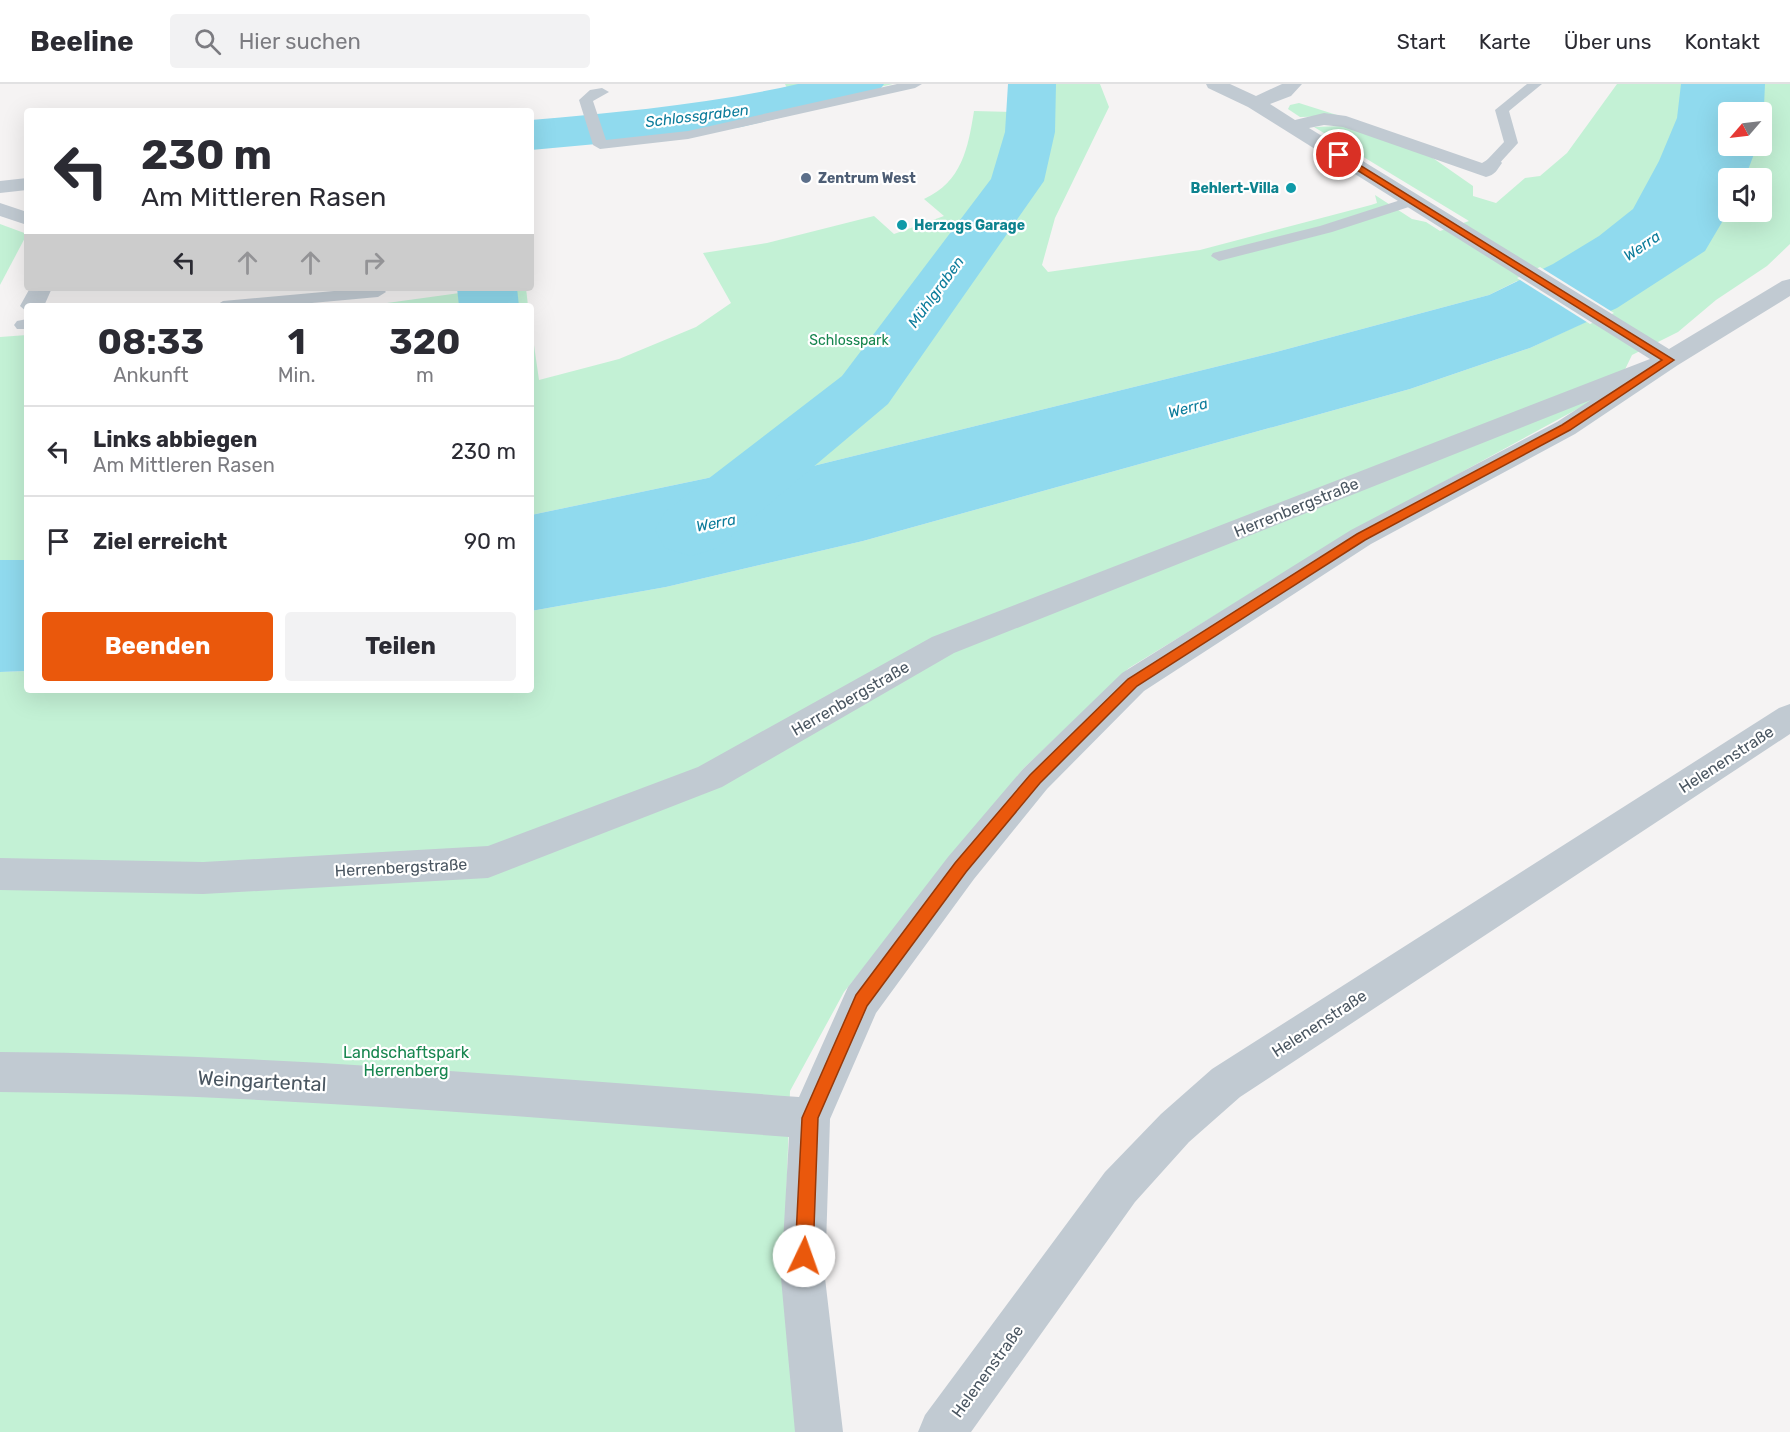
<!DOCTYPE html>
<html lang="de">
<meta charset="utf-8">
<style>
:root{--surface:#fff;--page:#f2f2f3;--text:#2b2b33;--muted:#7c7c81;--line:#e1e1e2;--accent:#ea580c}
body{margin:0;font-family:Rubik,sans-serif;background:var(--page);color:var(--text);height:100vh;display:flex;flex-direction:column;font-size:22px;white-space:nowrap}
*{box-sizing:border-box;margin:0}
p{font-size:20px;color:var(--muted)}
.icon{flex:none;width:33px;height:33px;fill:none;stroke:currentColor;stroke-width:2;stroke-linecap:round;stroke-linejoin:round}
.map{position:relative;flex:1;overflow:hidden}
.panel{position:absolute;left:24px;top:219px;width:510px;height:390px;display:flex;flex-direction:column;background:var(--surface);border-radius:6px;box-shadow:0 6px 24px #0002}
.panel>*{flex:none}
.banner{position:absolute;left:24px;top:24px;width:510px;height:183px;border-radius:6px;box-shadow:0 6px 24px #0002;background:#fff;color:var(--text);overflow:hidden}
.needle{width:39px;rotate:242deg}
.controls{position:absolute;left:1718px;top:18px;display:grid;gap:12px}
.controls a{display:grid;place-items:center;width:54px;height:54px;border-radius:6px;background:var(--surface);box-shadow:0 6px 24px #0002;font-size:30px}
.pin{position:absolute;display:grid;place-items:center;width:51px;height:51px;color:#fff;margin:-26px;border:3px solid #fff;border-radius:50%;box-shadow:0 2px 6px #0007}
.me{position:absolute;width:66px;margin:-33px;rotate:3deg;stroke-linejoin:round;filter:drop-shadow(0 0 4px #0008)}
.turn{display:flex;align-items:center;gap:21px;height:126px;padding:0 18px;font-size:27px}
.turn .icon{width:78px;height:78px;stroke-width:2.5}
.turn b{display:block;font-size:42px;line-height:51px}
.lanes{display:flex;align-items:center;height:57px;padding:0 18px;background:#0003;justify-content:center;gap:30px;direction:ltr}
.lanes .off{opacity:.35}
.eta{display:flex;justify-content:space-evenly;align-items:center;height:102px;text-align:center}
.eta b{font-size:36px;font-weight:700;line-height:42px}
.primary-button{display:flex;gap:12px;margin-top:auto;padding:12px 18px}
.primary-button a{flex:1;height:69px;border-radius:6px;background:var(--accent);color:#fff;font-size:24px;font-weight:700;line-height:69px;text-align:center}
.primary-button a+a{background:var(--page);color:var(--text)}
ul{padding:0;list-style:none}
li{display:flex;align-items:center;gap:18px;height:90px;padding:0 18px;border-top:2px solid var(--line)}
li div{flex:1}
li b{display:block;font-size:22px}
li em{font-style:normal}
header{display:flex;align-items:center;gap:36px;box-sizing:border-box;height:84px;padding:0 30px;background:var(--surface);border-bottom:2px solid var(--line)}
header strong{font-size:28px}
nav{display:flex;gap:33px;margin-inline-start:auto;font-size:21px}
.search{width:420px;height:54px;background:var(--page);display:flex;align-items:center;gap:15px;box-sizing:border-box;padding:0 21px;border-radius:6px;color:var(--muted);font-size:22px}
.map>svg:first-child{display:block}
.green{fill:#c3f1d5;fill-rule:evenodd}
.water{fill:#90daee}
.pier{fill:#f5f3f3}
.lines{fill:none;stroke-linecap:round;stroke-linejoin:round}
.river{fill:#90daee;fill-rule:evenodd}
.service{fill:#c1cad2;fill-rule:evenodd}
.minor{fill:#c1cad2;fill-rule:evenodd}
.route{fill:#ea580c;stroke:#983908;stroke-width:1.5}
.service-dot{fill:#5c6f8a;stroke:#fff;stroke-width:2}
.culture-dot{fill:#0f9aa8;stroke:#fff;stroke-width:2}
.labels{text-anchor:middle;stroke-width:4.5;stroke-linejoin:round;paint-order:stroke}
.far-service-label{font-size:14px;font-weight:bold;fill:#4e5e75;stroke:#fff;text-anchor:start}
.far-culture-label{font-size:14px;font-weight:bold;fill:#0d838f;stroke:#fff;text-anchor:end}
.far-park-label{font-size:14px;fill:#17864f;stroke:#fff}
.far-water-label{font-size:15px;font-style:italic;fill:#0c7c9b;stroke:#fff}
.street-label{font-size:16px;fill:#4a5661;stroke:#fff}
.park-label{font-size:16px;fill:#17864f;stroke:#fff}
.near-street-label{font-size:20px;fill:#4a5661;stroke:#fff}
</style>
<header>
<strong>Beeline</strong>
<div class="search"><svg class="icon" aria-label="search" viewBox="0 0 24 24"><circle cx="10" cy="10" r="6"/><path d="M15 15l6 6"/></svg>Hier suchen</div>
<nav><a>Start</a><a>Karte</a><a>Über uns</a><a>Kontakt</a></nav>
</header>
<div class="map">
<svg width="1790" height="1348" viewBox="0 0 1790 1348">
<rect width="100%" height="100%" fill="#f5f3f3"/>
<g class="green">
<polygon points="785,0 893,0 735,36 608,56 599,33 647,29 788,6"/>
<path d="M 1013,0 L 1100,0 L 1109,23 L 1055,134 L 1042,181 L 1048,188 L 1200,166 L 1371,121 L 1377,119 L 1375,111 L 1412,135 L 1426,138 L 1440,147 L 1469,137 L 1314,43 L 1343,42 L 1430,72 L 1473,102 L 1473,112 L 1496,119 L 1525,94 L 1540,92 L 1567,69 L 1617,0 L 1790,0 L 1790,160 L 1767,182 L 1716,216 L 1678,248 L 1632,271 L 1616,304 L 1348,450 L 1129,584 L 1023,685 L 844,908 L 790,1007 L 783,1204 L 796,1348 L 0,1348 L 0,588 L 27,587 L 27,606 L 531,606 L 531,527 L 666,503 L 863,457 L 1410,305 L 1530,264 L 1583,239 L 1517,197 L 1489,211 L 1276,268 L 809,383 L 727,390 L 531,431 L 531,240 L 539,296 L 619,275 L 696,243 L 731,219 L 703,169 L 767,159 L 874,132 L 894,150 L 944,132 L 924,115 C 962,98 968,64 974,27 L 1013,28 ZM 1728,28 L 1761,28 L 1761,62 L 1728,62 ZM 1728,94 L 1761,94 L 1761,128 L 1728,128 Z"/>
<polygon points="1299,19 1340,32 1300,33 1288,25 1290,21"/>
<polygon points="0,140 27,150 0,201"/>
<polygon points="496,204 526,204 528,222 365,222"/>
<polygon points="27,251 27,476 0,476 0,253"/>
</g>
<g class="water">
<polygon points="1681,0 1765,0 1763,44 1761,50 1761,28 1728,28 1728,62 1757,62 1745,94 1728,94 1728,128 1705,167 1617,224 1530,264 1410,305 863,457 666,503 531,527 531,431 727,390 809,383 1276,268 1489,211 1553,180 1599,152 1633,125 1659,77 1677,34"/>
<polygon points="0,476 27,476 27,587 0,588"/>
</g>
<polygon class="pier" points="1540,183 1614,229 1590,240 1517,194"/>
<g class="lines">
<g class="river">
<path d="M 798,0 L 884,0 L 877,10 L 741,43 L 662,54 L 531,66 L 531,36 C 621,28 710,20 798,0 Z"/>
<polygon points="1008,0 1056,0 1055,48 1044,97 888,320 717,464 691,472 665,464 655,446 665,428 842,292 991,95 1005,48"/>
<polygon points="457,204 517,204 519,222 459,222"/>
</g>
<g class="service">
<polygon points="897,0 922,0 915,4 688,55 600,65 593,61 579,16 590,6 602,4 609,8 593,17 606,56 688,47"/>
<polygon points="1527,0 1542,0 1509,27 1518,59 1497,82 1487,82 1485,79 1487,76 1504,58 1495,26"/>
<polygon points="1413,112 1421,117 1418,120 1332,148 1219,177 1211,172 1213,169 1320,142"/>
<polygon points="367,204 382,204 386,208 378,213 279,222 215,222 223,217"/>
<polygon points="27,235 27,245 17,245 14,241 17,237"/>
</g>
<g class="minor">
<path d="M 1206,0 L 1230,0 L 1256,12 L 1282,0 L 1302,0 L 1291,12 L 1270,20 L 1295,36 L 1324,29 L 1346,32 L 1482,79 L 1492,73 L 1499,75 L 1502,79 C 1497,86 1495,91 1486,93 L 1343,43 L 1324,41 L 1309,44 L 1669,265 L 1782,197 L 1790,195 L 1790,212 L 1678,281 L 1575,350 L 1371,460 L 1144,607 L 1047,705 L 974,795 L 876,929 L 830,1035 L 825,1194 L 843,1348 L 795,1348 L 781,1194 L 789,1053 C 526,1033 263,1010 0,1008 L 0,968 C 267,970 533,993 799,1013 L 848,903 L 948,773 L 1023,685 L 1122,589 L 1351,446 L 1557,338 L 1591,316 L 954,569 L 722,703 L 488,794 L 203,810 L 0,806 L 0,774 L 203,778 L 488,762 L 698,683 L 932,553 L 1650,275 L 1248,23 L 1208,4 Z"/>
<polygon points="27,94 27,106 0,109 0,97"/>
<polygon points="0,119 27,128 27,141 0,132"/>
<polygon points="30,204 52,204 44,222 27,222 27,228 20,222"/>
<polygon points="1790,620 1790,650 1240,1013 1189,1058 1135,1118 971,1348 918,1348 925,1331 1105,1088 1161,1030 1212,985 1779,624"/>
</g>
</g>
<polygon class="route" points="1336,70 1342,70 1674,276 1570,346 1365,456 1137,602 1040,699 966,788 867,922 818,1034 813,1172 810,1178 804,1181 797,1178 795,1172 802,1034 856,911 955,779 1030,691 1128,595 1357,450 1562,341 1662,276 1336,73"/>
<circle class="service-dot" cx="806" cy="94" r="6"/>
<g class="culture-dot">
<circle cx="1291" cy="104" r="6"/>
<circle cx="902" cy="141" r="6"/>
</g>
<g class="labels">
<g class="far-service-label">
<text x="818" y="99">Zentrum West</text>
</g>
<g class="far-culture-label">
<text x="1279" y="109">Behlert-Villa</text>
<text x="914" y="146" text-anchor="start">Herzogs Garage</text>
</g>
<g class="far-park-label">
<text x="849" y="261">Schlosspark</text>
</g>
<g class="far-water-label">
<text transform="translate(697 32) rotate(-7)" y="5">Schlossgraben</text>
<text transform="translate(1642 162) rotate(-34)" y="5">Werra</text>
<text transform="translate(936 208) rotate(-54)" y="5">Mühlgraben</text>
<text transform="translate(1188 324) rotate(-15)" y="5">Werra</text>
<text transform="translate(716 439) rotate(-11)" y="5">Werra</text>
</g>
<g class="street-label">
<text transform="translate(1296 423) rotate(-22)" y="6">Herrenbergstraße</text>
<text transform="translate(850 614) rotate(-30)" y="6">Herrenbergstraße</text>
<text transform="translate(1726 675) rotate(-33)" y="6">Helenenstraße</text>
<text transform="translate(401 783) rotate(-3)" y="6">Herrenbergstraße</text>
<text transform="translate(1319 939) rotate(-33)" y="6">Helenenstraße</text>
<text transform="translate(987 1287) rotate(-54)" y="6">Helenenstraße</text>
</g>
<g class="park-label">
<text x="406" y="974">Landschaftspark<tspan x="406" dy="18">Herrenberg</tspan></text>
</g>
<g class="near-street-label">
<text transform="translate(262 997) rotate(3)" y="7">Weingartental</text>
</g>
</g>
</svg>
<div class="controls">
<a><svg class="needle" viewBox="-14 -14 28 28"><path d="M0-13l5 13h-10z" fill="#e53935"/><path d="M0 13l5-13h-10z" fill="#7c7c81"/></svg></a>
<a><svg class="icon" aria-label="sound" viewBox="0 0 24 24"><path d="M4 9h4l5-4v14l-5-4H4zM17 9q2 3 0 6"/></svg></a>
</div>
<div class="pin" style="left:1339px;top:71px;background:#d93025"><svg class="icon" aria-label="arrive" viewBox="0 0 24 24"><path d="M6 21V4h12l-3 4 3 4H6"/></svg></div>
<svg class="me" style="left:804px;top:1172px" viewBox="-20 -20 40 40"><circle r="19" fill="#fff"/><path d="M0-13L10 11 0 6-10 11z" fill="#ea580c"/></svg>
<div class="banner">
<div class="turn"><svg class="icon" aria-label="left" viewBox="0 0 24 24"><path d="M17 20v-9H6M10 6l-5 5 5 5"/></svg><div><b>230 m</b>Am Mittleren Rasen</div></div>
<div class="lanes"><svg class="icon" aria-label="left" viewBox="0 0 24 24"><path d="M17 20v-9H6M10 6l-5 5 5 5"/></svg><svg class="icon off" aria-label="ahead" viewBox="0 0 24 24"><path d="M12 20V5M6 11l6-6 6 6"/></svg><svg class="icon off" aria-label="ahead" viewBox="0 0 24 24"><path d="M12 20V5M6 11l6-6 6 6"/></svg><svg class="icon off" aria-label="right" viewBox="0 0 24 24"><path d="M7 20v-9h11M14 6l5 5-5 5"/></svg></div>
</div>
<section class="panel">
<div class="eta">
<div><b>08:33</b><p>Ankunft</p></div>
<div><b>1</b><p>Min.</p></div>
<div><b>320</b><p>m</p></div>
</div>
<ul>
<li><svg class="icon" aria-label="left" viewBox="0 0 24 24"><path d="M17 20v-9H6M10 6l-5 5 5 5"/></svg><div><b>Links abbiegen</b><p>Am Mittleren Rasen</p></div><em>230 m</em></li>
<li><svg class="icon" aria-label="arrive" viewBox="0 0 24 24"><path d="M6 21V4h12l-3 4 3 4H6"/></svg><div><b>Ziel erreicht</b></div><em>90 m</em></li>
</ul>
<div class="primary-button"><a>Beenden</a><a>Teilen</a></div>
</section>
</div>
